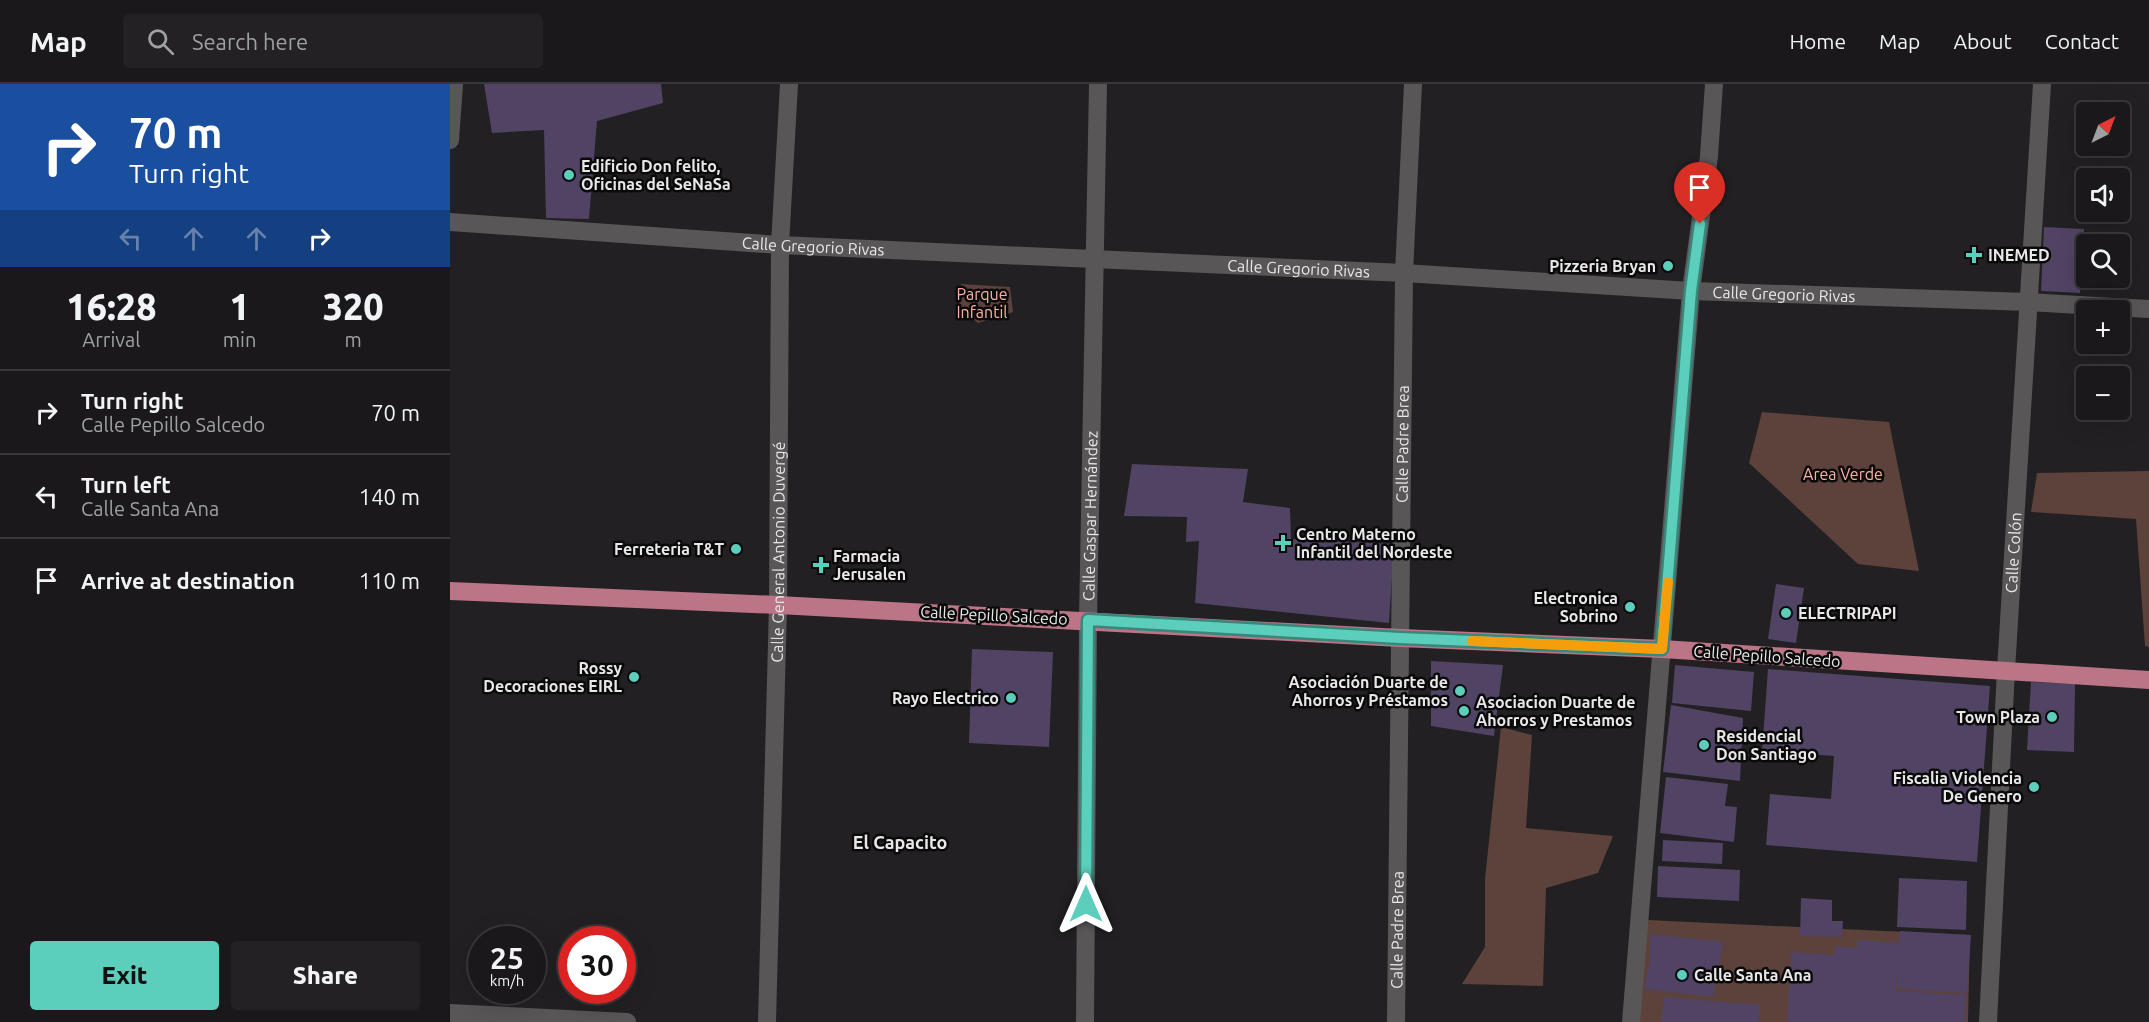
<!DOCTYPE html>
<meta charset="utf-8">
<style>
:root{--surface:#1a181a;--page:#232123;--text:#f1f3f6;--muted:#9fa0a2;--line:#383739;--accent:#5bcebc}
body{margin:0;font-family:Ubuntu,sans-serif;background:var(--page);color:var(--text);height:100vh;display:flex;flex-direction:column;font-size:22px;white-space:nowrap}
*{box-sizing:border-box;margin:0}
p{font-size:20px;color:var(--muted)}
.icon{flex:none;width:33px;height:33px;fill:none;stroke:currentColor;stroke-width:2;stroke-linecap:round;stroke-linejoin:round}
.map{position:relative;flex:1;overflow:hidden}
.drawer{display:flex;flex-direction:column;background:var(--surface);width:450px}
.drawer>*{flex:none}
.hud{background:#1a4fa0;color:#fff;overflow:hidden}
.needle{width:39px;rotate:42deg}
.controls{position:absolute;left:1626px;top:18px;display:grid;gap:12px}
.controls a{display:grid;place-items:center;width:54px;height:54px;border-radius:6px;background:var(--surface);box-shadow:0 6px 24px #0002,0 0 0 2px var(--line);font-size:30px}
.speed{position:absolute;left:18px;top:842px;display:flex;gap:12px;font-size:30px;font-weight:700;text-align:center}
.speed>*{display:grid;place-content:center;width:78px;height:78px;border-radius:50%;background:var(--surface);box-shadow:0 6px 24px #0002,0 0 0 2px var(--line);line-height:1}
.speed small{font-size:15px;font-weight:400}
.speed .limit{border:9px solid #d22;background:#fff;color:#111}
.pin{position:absolute;display:grid;place-items:center;width:51px;height:51px;color:#fff;margin:-62px -26px;border-radius:50% 50% 50% 0;rotate:-45deg;box-shadow:0 0 6px #0007}
.pin .icon{rotate:45deg}
.me{position:absolute;width:66px;margin:-33px;rotate:0deg;stroke-linejoin:round;filter:drop-shadow(0 0 4px #0008)}
.turn{display:flex;align-items:center;gap:21px;height:126px;padding:0 30px;font-size:27px}
.turn .icon{width:78px;height:78px;stroke-width:2.5}
.turn b{display:block;font-size:42px;line-height:51px}
.lanes{display:flex;align-items:center;height:57px;padding:0 30px;background:#0003;justify-content:center;gap:30px;direction:ltr}
.lanes .off{opacity:.35}
.eta{display:flex;justify-content:space-evenly;align-items:center;height:102px;text-align:center}
.eta b{font-size:36px;font-weight:800;line-height:42px}
.action{display:flex;gap:12px;margin-top:auto;padding:12px 30px}
.action a{flex:1;height:69px;border-radius:6px;background:var(--accent);color:#111;font-size:24px;font-weight:800;line-height:69px;text-align:center}
.action a+a{background:var(--page);color:var(--text)}
ul{padding:0;list-style:none}
li{display:flex;align-items:center;gap:18px;height:84px;padding:0 30px;border-top:2px solid var(--line)}
li div{flex:1}
li b{display:block;font-size:22px}
li em{font-style:normal}
header{display:flex;align-items:center;gap:36px;box-sizing:border-box;height:84px;padding:0 30px;background:var(--surface);border-bottom:2px solid var(--line)}
header strong{font-size:28px}
nav{display:flex;gap:33px;margin-inline-start:auto;font-size:21px}
.search{width:420px;height:54px;background:var(--page);display:flex;align-items:center;gap:15px;box-sizing:border-box;padding:0 21px;border-radius:6px;color:var(--muted);font-size:22px}
main{display:flex;flex:1;min-height:0}
.map>svg:first-child{display:block}
.green{fill:#5c423b}
.building{fill:#514364}
.lines{fill:none;stroke-linecap:round;stroke-linejoin:round}
.street{stroke:#595658;stroke-width:18}
.primary{stroke:#bb7587;stroke-width:18}
.route-casing{stroke:#3b867a;stroke-width:15}
.route{stroke:#5bcebc;stroke-width:10}
.slow{stroke:#f59e0b;stroke-width:10}
.poi-dot{fill:#5bcebc;stroke:#0b0a0b;stroke-width:2}
.labels{text-anchor:middle;stroke-width:5;stroke-linejoin:round;paint-order:stroke}
.poi-label{font-size:16px;font-weight:bold;fill:#e9e7e8;stroke:#0b0a0b;text-anchor:start}
.street-label{font-size:16px;fill:#e9e7e8;stroke:#0b0a0b}
.park-label{font-size:16px;fill:#fbb4a2;stroke:#0b0a0b}
.neighbourhood-label{font-size:18px;font-weight:bold;fill:#e9e7e8;stroke:#0b0a0b}
</style>
<header>
<strong>Map</strong>
<div class="search"><svg class="icon" aria-label="search" viewBox="0 0 24 24"><circle cx="10" cy="10" r="6"/><path d="M15 15l6 6"/></svg>Search here</div>
<nav><a>Home</a><a>Map</a><a>About</a><a>Contact</a></nav>
</header>
<main>
<section class="drawer">
<div class="hud">
<div class="turn"><svg class="icon" aria-label="right" viewBox="0 0 24 24"><path d="M7 20v-9h11M14 6l5 5-5 5"/></svg><div><b>70 m</b>Turn right</div></div>
<div class="lanes"><svg class="icon off" aria-label="left" viewBox="0 0 24 24"><path d="M17 20v-9H6M10 6l-5 5 5 5"/></svg><svg class="icon off" aria-label="ahead" viewBox="0 0 24 24"><path d="M12 20V5M6 11l6-6 6 6"/></svg><svg class="icon off" aria-label="ahead" viewBox="0 0 24 24"><path d="M12 20V5M6 11l6-6 6 6"/></svg><svg class="icon" aria-label="right" viewBox="0 0 24 24"><path d="M7 20v-9h11M14 6l5 5-5 5"/></svg></div>
</div>
<div class="eta">
<div><b>16:28</b><p>Arrival</p></div>
<div><b>1</b><p>min</p></div>
<div><b>320</b><p>m</p></div>
</div>
<ul>
<li><svg class="icon" aria-label="right" viewBox="0 0 24 24"><path d="M7 20v-9h11M14 6l5 5-5 5"/></svg><div><b>Turn right</b><p>Calle Pepillo Salcedo</p></div><em>70 m</em></li>
<li><svg class="icon" aria-label="left" viewBox="0 0 24 24"><path d="M17 20v-9H6M10 6l-5 5 5 5"/></svg><div><b>Turn left</b><p>Calle Santa Ana</p></div><em>140 m</em></li>
<li><svg class="icon" aria-label="arrive" viewBox="0 0 24 24"><path d="M6 21V4h12l-3 4 3 4H6"/></svg><div><b>Arrive at destination</b></div><em>110 m</em></li>
</ul>
<div class="action"><a>Exit</a><a>Share</a></div>
</section>
<div class="map">
<svg width="1699" height="938" viewBox="0 0 1699 938">
<rect width="100%" height="100%" fill="#222022"/>
<g class="green">
<polygon points="511,200 560,203 563,228 528,239 509,223"/>
<polygon points="1312,328 1439,338 1469,487 1408,480 1299,379"/>
<polygon points="1699,387 1699,563 1695,562 1686,435 1581,428 1587,389"/>
<polygon points="1051,643 1082,651 1076,744 1163,752 1148,789 1096,804 1093,902 1012,900 1035,863 1035,795"/>
<polygon points="1198,836 1520,851 1518,938 1184,938"/>
</g>
<g class="building">
<polygon points="34,0 211,0 213,19 147,37 139,135 96,134 94,46 42,49"/>
<polygon points="1594,143 1634,145 1630,209 1591,207"/>
<polygon points="682,380 798,385 793,418 840,424 841,455 944,460 939,539 745,519 749,457 736,458 737,433 674,432"/>
<polygon points="1326,500 1354,504 1346,559 1318,555"/>
<polygon points="522,565 603,568 599,663 519,659"/>
<polygon points="981,577 1053,581 1044,652 981,642"/>
<polygon points="1225,581 1304,588 1301,627 1222,619"/>
<polygon points="1318,585 1540,602 1527,778 1316,761 1320,710 1381,715 1384,672 1312,667"/>
<polygon points="1581,598 1625,600 1624,668 1577,666"/>
<polygon points="1221,621 1293,634 1290,697 1213,688"/>
<polygon points="1216,693 1278,700 1275,722 1287,723 1284,758 1210,749"/>
<polygon points="1213,756 1273,759 1272,780 1212,777"/>
<polygon points="1208,782 1290,786 1289,817 1207,813"/>
<polygon points="1449,794 1517,797 1516,846 1447,843"/>
<polygon points="1351,814 1382,816 1382,837 1393,837 1392,853 1350,852"/>
<polygon points="1450,847 1521,851 1517,909 1447,905 1447,881 1446,907 1516,911 1515,938 1337,938 1341,868 1385,871 1385,862 1407,864 1408,856 1449,859"/>
<polygon points="1200,850 1273,858 1263,913 1194,905 1200,877"/>
<polygon points="1214,913 1310,921 1309,938 1211,938"/>
</g>
<g class="lines">
<g class="street">
<polyline points="0,56 4,0"/>
<path id="s1" d="M 0,138 L 330,161 L 954,189 L 1241,207 L 1579,218 L 1699,225"/>
<polyline points="0,929 177,938"/>
<path id="s2" d="M 317,938 L 328,521 L 330,161 L 339,0"/>
<path id="s3" d="M 635,938 L 638,536 L 648,0"/>
<path id="s4" d="M 946,938 L 954,189 L 963,0"/>
<polyline points="1181,938 1241,207 1259,72 1264,0"/>
<path id="s5" d="M 1538,938 L 1556,586 L 1592,0"/>
</g>
<polyline class="primary" points="0,507 328,521 950,554 1212,565 1699,596"/>
</g>
<g class="lines">
<defs>
<polyline id="route" points="636,820 638,536 950,554 1212,565 1241,207 1250,140"/>
</defs>
<use href="#route" class="route-casing"/>
<use href="#route" class="route"/>
<polyline class="slow" points="1022,557 1212,565 1218,498"/>
</g>
<g class="poi-dot">
<circle cx="119" cy="91" r="6"/>
<path d="M1521 162h6v6h6v6h-6v6h-6v-6h-6v-6h6z"/>
<circle cx="1218" cy="182" r="6"/>
<path d="M830 450h6v6h6v6h-6v6h-6v-6h-6v-6h6z"/>
<circle cx="286" cy="465" r="6"/>
<path d="M368 472h6v6h6v6h-6v6h-6v-6h-6v-6h6z"/>
<circle cx="1180" cy="523" r="6"/>
<circle cx="1336" cy="529" r="6"/>
<circle cx="184" cy="593" r="6"/>
<circle cx="1010" cy="607" r="6"/>
<circle cx="561" cy="614" r="6"/>
<circle cx="1014" cy="627" r="6"/>
<circle cx="1602" cy="633" r="6"/>
<circle cx="1254" cy="661" r="6"/>
<circle cx="1584" cy="703" r="6"/>
<circle cx="1232" cy="891" r="6"/>
</g>
<g class="labels">
<g class="poi-label">
<text x="131" y="88">Edificio Don felito,<tspan x="131" dy="18">Oficinas del SeNaSa</tspan></text>
<text x="1538" y="177">INEMED</text>
<text x="1206" y="188" text-anchor="end">Pizzeria Bryan</text>
<text x="846" y="456">Centro Materno<tspan x="846" dy="18">Infantil del Nordeste</tspan></text>
<text x="274" y="471" text-anchor="end">Ferreteria T&amp;T</text>
<text x="383" y="478">Farmacia<tspan x="383" dy="18">Jerusalen</tspan></text>
<text x="1168" y="520" text-anchor="end">Electronica<tspan x="1168" dy="18">Sobrino</tspan></text>
<text x="1348" y="535">ELECTRIPAPI</text>
<text x="172" y="590" text-anchor="end">Rossy<tspan x="172" dy="18">Decoraciones EIRL</tspan></text>
<text x="998" y="604" text-anchor="end">Asociación Duarte de<tspan x="998" dy="18">Ahorros y Préstamos</tspan></text>
<text x="549" y="620" text-anchor="end">Rayo Electrico</text>
<text x="1026" y="624">Asociacion Duarte de<tspan x="1026" dy="18">Ahorros y Prestamos</tspan></text>
<text x="1590" y="639" text-anchor="end">Town Plaza</text>
<text x="1266" y="658">Residencial<tspan x="1266" dy="18">Don Santiago</tspan></text>
<text x="1572" y="700" text-anchor="end">Fiscalia Violencia<tspan x="1572" dy="18">De Genero</tspan></text>
<text x="1244" y="897">Calle Santa Ana</text>
</g>
<g class="street-label">
<text dy="6" stroke="none"><textPath href="#s1" startOffset="364">Calle Gregorio Rivas</textPath></text>
<text dy="6" stroke="none"><textPath href="#s1" startOffset="850">Calle Gregorio Rivas</textPath></text>
<text dy="6" stroke="none"><textPath href="#s1" startOffset="1336">Calle Gregorio Rivas</textPath></text>
<text dy="6" stroke="none"><textPath href="#s4" startOffset="578">Calle Padre Brea</textPath></text>
<text dy="6" stroke="none"><textPath href="#s3" startOffset="506">Calle Gaspar Hernández</textPath></text>
<text dy="6" stroke="none"><textPath href="#s2" startOffset="470">Calle General Antonio Duvergé</textPath></text>
<text dy="6" stroke="none"><textPath href="#s5" startOffset="470">Calle Colón</textPath></text>
<text transform="translate(544 531) rotate(3)" y="6">Calle Pepillo Salcedo</text>
<text transform="translate(1317 572) rotate(4)" y="6">Calle Pepillo Salcedo</text>
<text dy="6" stroke="none"><textPath href="#s4" startOffset="92">Calle Padre Brea</textPath></text>
</g>
<g class="park-label">
<text x="532" y="216">Parque<tspan x="532" dy="18">Infantil</tspan></text>
<text x="1393" y="396">Area Verde</text>
</g>
<g class="neighbourhood-label">
<text x="450" y="765">El Capacito</text>
</g>
</g>
</svg>
<div class="controls">
<a><svg class="needle" viewBox="-14 -14 28 28"><path d="M0-13l5 13h-10z" fill="#e53935"/><path d="M0 13l5-13h-10z" fill="#9fa0a2"/></svg></a>
<a><svg class="icon" aria-label="sound" viewBox="0 0 24 24"><path d="M4 9h4l5-4v14l-5-4H4zM17 9q2 3 0 6"/></svg></a>
<a><svg class="icon" aria-label="search" viewBox="0 0 24 24"><circle cx="10" cy="10" r="6"/><path d="M15 15l6 6"/></svg></a>
<a>+</a>
<a>−</a>
</div>
<div class="speed"><div>25<small>km/h</small></div><div class="limit">30</div></div>
<div class="pin" style="left:1250px;top:140px;background:#d93025"><svg class="icon" aria-label="arrive" viewBox="0 0 24 24"><path d="M6 21V4h12l-3 4 3 4H6"/></svg></div>
<svg class="me" style="left:636px;top:820px" viewBox="-20 -20 40 40"><path d="M0-17L14 15 0 8-14 15z" fill="#5bcebc" stroke="#fff" stroke-width="4"/></svg>
</div>
</main>
